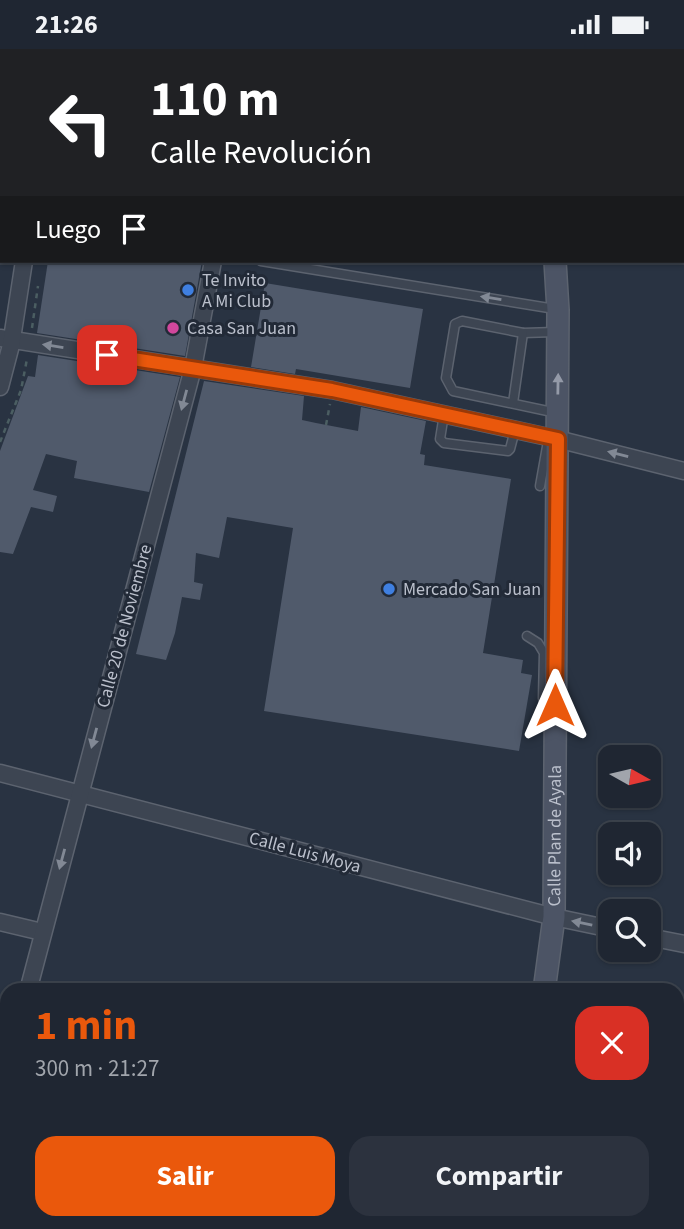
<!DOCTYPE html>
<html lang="es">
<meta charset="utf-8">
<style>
:root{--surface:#1f2632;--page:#2c323e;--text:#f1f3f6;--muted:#a1a5ac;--line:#3c434d;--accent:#ea580c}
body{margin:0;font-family:"Source Sans 3",sans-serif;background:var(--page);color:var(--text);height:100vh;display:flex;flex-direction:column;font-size:26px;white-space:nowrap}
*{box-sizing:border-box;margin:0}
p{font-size:23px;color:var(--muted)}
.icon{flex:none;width:38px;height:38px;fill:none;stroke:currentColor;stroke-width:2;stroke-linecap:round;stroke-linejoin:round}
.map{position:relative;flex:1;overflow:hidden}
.sheet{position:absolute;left:0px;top:934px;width:684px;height:247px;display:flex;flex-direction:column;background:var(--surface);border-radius:21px 21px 0 0;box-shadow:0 2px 5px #0004,0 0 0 2px var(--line)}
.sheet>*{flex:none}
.guide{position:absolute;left:0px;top:0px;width:684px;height:214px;box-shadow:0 2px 5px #0004,0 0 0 2px var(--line);background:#202124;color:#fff;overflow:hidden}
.needle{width:46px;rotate:98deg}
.tools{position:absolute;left:598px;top:696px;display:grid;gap:14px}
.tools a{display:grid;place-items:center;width:63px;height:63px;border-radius:14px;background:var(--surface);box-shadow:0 2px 5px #0004,0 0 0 2px var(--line);font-size:35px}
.pin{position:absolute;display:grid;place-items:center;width:60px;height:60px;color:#fff;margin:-30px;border-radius:14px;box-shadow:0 4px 10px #0006}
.me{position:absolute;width:77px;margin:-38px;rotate:0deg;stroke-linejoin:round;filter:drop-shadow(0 0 5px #0008)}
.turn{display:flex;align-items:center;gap:24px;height:147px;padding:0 35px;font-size:32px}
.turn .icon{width:91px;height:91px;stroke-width:2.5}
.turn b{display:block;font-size:49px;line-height:60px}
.then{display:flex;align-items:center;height:66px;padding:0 35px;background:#0003;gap:14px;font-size:26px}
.round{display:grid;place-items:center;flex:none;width:74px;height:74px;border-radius:21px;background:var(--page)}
.headline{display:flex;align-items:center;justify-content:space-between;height:119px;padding:0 35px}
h1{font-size:42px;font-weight:700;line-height:52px;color:var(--accent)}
.button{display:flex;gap:14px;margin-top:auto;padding:14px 35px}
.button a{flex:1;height:80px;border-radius:21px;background:var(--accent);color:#fff;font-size:28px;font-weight:700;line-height:80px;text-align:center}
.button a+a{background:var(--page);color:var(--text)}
.status{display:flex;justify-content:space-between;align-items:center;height:49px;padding:0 35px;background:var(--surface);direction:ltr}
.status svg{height:19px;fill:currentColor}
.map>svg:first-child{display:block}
.building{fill:#505a6b}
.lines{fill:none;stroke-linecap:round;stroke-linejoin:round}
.lane-casing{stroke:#5c636f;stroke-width:11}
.street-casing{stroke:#5c636f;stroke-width:19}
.secondary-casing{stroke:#5c636f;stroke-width:24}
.path{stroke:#4b5e62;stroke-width:2.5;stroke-dasharray:5 5;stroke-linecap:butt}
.lane{stroke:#3d4552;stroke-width:8}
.street{stroke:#3d4552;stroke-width:16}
.secondary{stroke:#4c5465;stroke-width:21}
.oneway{fill:#828995}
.oneway2{fill:#949aa8}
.route-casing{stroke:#983908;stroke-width:18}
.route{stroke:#ea580c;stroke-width:12}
.shop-dot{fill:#3f7fe0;stroke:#222a37;stroke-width:2.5}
.hotel-dot{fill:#d1479c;stroke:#222a37;stroke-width:2.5}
.labels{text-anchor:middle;stroke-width:6;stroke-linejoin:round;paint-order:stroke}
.poi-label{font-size:18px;fill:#bbc0cc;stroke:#222a37;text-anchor:start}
.street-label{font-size:18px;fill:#bbc0cc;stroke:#222a37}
</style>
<div class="status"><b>21:26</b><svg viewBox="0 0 49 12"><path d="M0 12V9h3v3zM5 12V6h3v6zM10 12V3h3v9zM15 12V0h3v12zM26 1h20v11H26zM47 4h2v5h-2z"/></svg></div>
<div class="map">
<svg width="684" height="1180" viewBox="0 0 684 1180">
<rect width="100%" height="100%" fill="#293342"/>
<g class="building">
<polygon points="48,212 202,212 185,307 37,284"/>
<polygon points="265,234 423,260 410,339 296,320 295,325 251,318"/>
<polygon points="38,306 180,328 149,443 74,429 77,412 46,405 33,441 57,447 53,463 31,458 13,505 0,503 0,402 28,327 35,328"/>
<polygon points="204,332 304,347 302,371 316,374 358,382 361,358 426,372 420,405 425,406 424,416 511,430 483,604 523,611 521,624 532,626 519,702 264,662 293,479 227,468 219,509 196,504 194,533 203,535 200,551 182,548 175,584 166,611 136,605"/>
</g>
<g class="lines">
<defs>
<g id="lane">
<polyline points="261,212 555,260"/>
<polyline points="555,283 523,284 462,272 455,275 446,329 453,342 557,364"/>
<polyline points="513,354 523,284"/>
<polyline points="444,365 440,390 444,394 508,402 510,400 515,381"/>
<polyline points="540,437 548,392"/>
<polyline points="527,587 538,594 544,604 543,649 544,654 554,656"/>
<polyline points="514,1174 532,1180"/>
</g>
<g id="street">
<polyline points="158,0 169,2"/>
<polyline points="54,2 54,0"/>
<polyline points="254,2 254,0"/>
<polyline points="682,74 684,74"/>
<polyline points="0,289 332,341 557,390 684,422"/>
<polyline points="0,338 11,296 24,212"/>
<polyline points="0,724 554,868 611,880"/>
<polyline points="0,873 42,883"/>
<polyline points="649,888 684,895"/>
<polyline points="28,942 193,319 213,212"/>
<polyline points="0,1055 7,1027"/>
<polyline points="364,1174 384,1180"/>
<polyline points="146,1180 147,1174"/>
<polyline points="287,1180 288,1174"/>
</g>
<g id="secondary">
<polyline points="551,2 552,0"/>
<path id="s1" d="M 544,942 L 554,868 L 558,261 L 555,212"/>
<polyline points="677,991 684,965"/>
<polyline points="505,1180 507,1174"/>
</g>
</defs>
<use href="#lane" class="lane-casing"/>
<use href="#street" class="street-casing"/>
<use href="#secondary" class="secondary-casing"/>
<g class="path">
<polyline points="74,0 87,2"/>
<polyline points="32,279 38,237"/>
<polyline points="326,376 330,355"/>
<polyline points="0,393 21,341 27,310"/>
</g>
<use href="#lane" class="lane"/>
<use href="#street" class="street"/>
<use href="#secondary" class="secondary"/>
</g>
<defs><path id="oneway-solid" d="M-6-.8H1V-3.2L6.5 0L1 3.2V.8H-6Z" transform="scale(1.75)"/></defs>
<g class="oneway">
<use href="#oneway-solid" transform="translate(491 249) rotate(-171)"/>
<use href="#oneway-solid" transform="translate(53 297) rotate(-171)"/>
<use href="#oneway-solid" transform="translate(184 351) rotate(105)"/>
<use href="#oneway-solid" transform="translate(618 405) rotate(-166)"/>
<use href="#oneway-solid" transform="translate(94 689) rotate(105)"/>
<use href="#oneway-solid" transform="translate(62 810) rotate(105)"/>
<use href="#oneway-solid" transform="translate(582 874) rotate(-168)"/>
</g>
<use class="oneway2" href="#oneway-solid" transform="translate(558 335) rotate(-89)"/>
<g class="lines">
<defs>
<polyline id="route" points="107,306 332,341 558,390 555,656"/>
</defs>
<use href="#route" class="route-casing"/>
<use href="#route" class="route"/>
</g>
<g class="shop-dot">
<circle cx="188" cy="241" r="7"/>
<circle cx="389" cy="540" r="7"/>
</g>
<circle class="hotel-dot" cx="173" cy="279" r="7"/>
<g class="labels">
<g class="poi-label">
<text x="202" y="237">Te Invito<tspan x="202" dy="21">A Mi Club</tspan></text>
<text x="187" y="285">Casa San Juan</text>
<text x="403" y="546">Mercado San Juan</text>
</g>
<g class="street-label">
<text transform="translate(124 577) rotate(-75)" y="6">Calle 20 de Noviembre</text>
<text dy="6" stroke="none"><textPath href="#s1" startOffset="156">Calle Plan de Ayala</textPath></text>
<text transform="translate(305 803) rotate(15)" y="6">Calle Luis Moya</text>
</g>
</g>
</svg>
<div class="tools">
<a><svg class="needle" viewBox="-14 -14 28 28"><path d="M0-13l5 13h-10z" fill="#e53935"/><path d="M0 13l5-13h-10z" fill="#a1a5ac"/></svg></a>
<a><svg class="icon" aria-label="sound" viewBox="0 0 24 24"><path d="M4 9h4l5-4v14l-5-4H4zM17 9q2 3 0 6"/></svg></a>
<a><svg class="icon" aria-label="search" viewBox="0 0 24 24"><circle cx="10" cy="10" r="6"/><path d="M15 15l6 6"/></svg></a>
</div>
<div class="pin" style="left:107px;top:306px;background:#d93025"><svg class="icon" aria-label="arrive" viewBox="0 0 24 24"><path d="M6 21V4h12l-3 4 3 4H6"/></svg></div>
<svg class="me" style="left:555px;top:656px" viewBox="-20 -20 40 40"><path d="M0-17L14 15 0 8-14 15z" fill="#ea580c" stroke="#fff" stroke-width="4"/></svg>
<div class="guide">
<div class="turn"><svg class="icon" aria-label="left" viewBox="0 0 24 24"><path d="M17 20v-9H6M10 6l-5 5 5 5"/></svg><div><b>110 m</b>Calle Revolución</div></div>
<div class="then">Luego<svg class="icon" aria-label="arrive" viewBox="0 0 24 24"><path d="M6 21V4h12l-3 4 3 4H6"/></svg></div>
</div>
<section class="sheet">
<div class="headline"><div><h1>1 min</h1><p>300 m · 21:27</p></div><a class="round" style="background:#d93025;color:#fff"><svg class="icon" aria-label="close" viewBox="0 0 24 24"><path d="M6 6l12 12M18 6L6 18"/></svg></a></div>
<div class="button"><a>Salir</a><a>Compartir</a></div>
</section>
</div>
